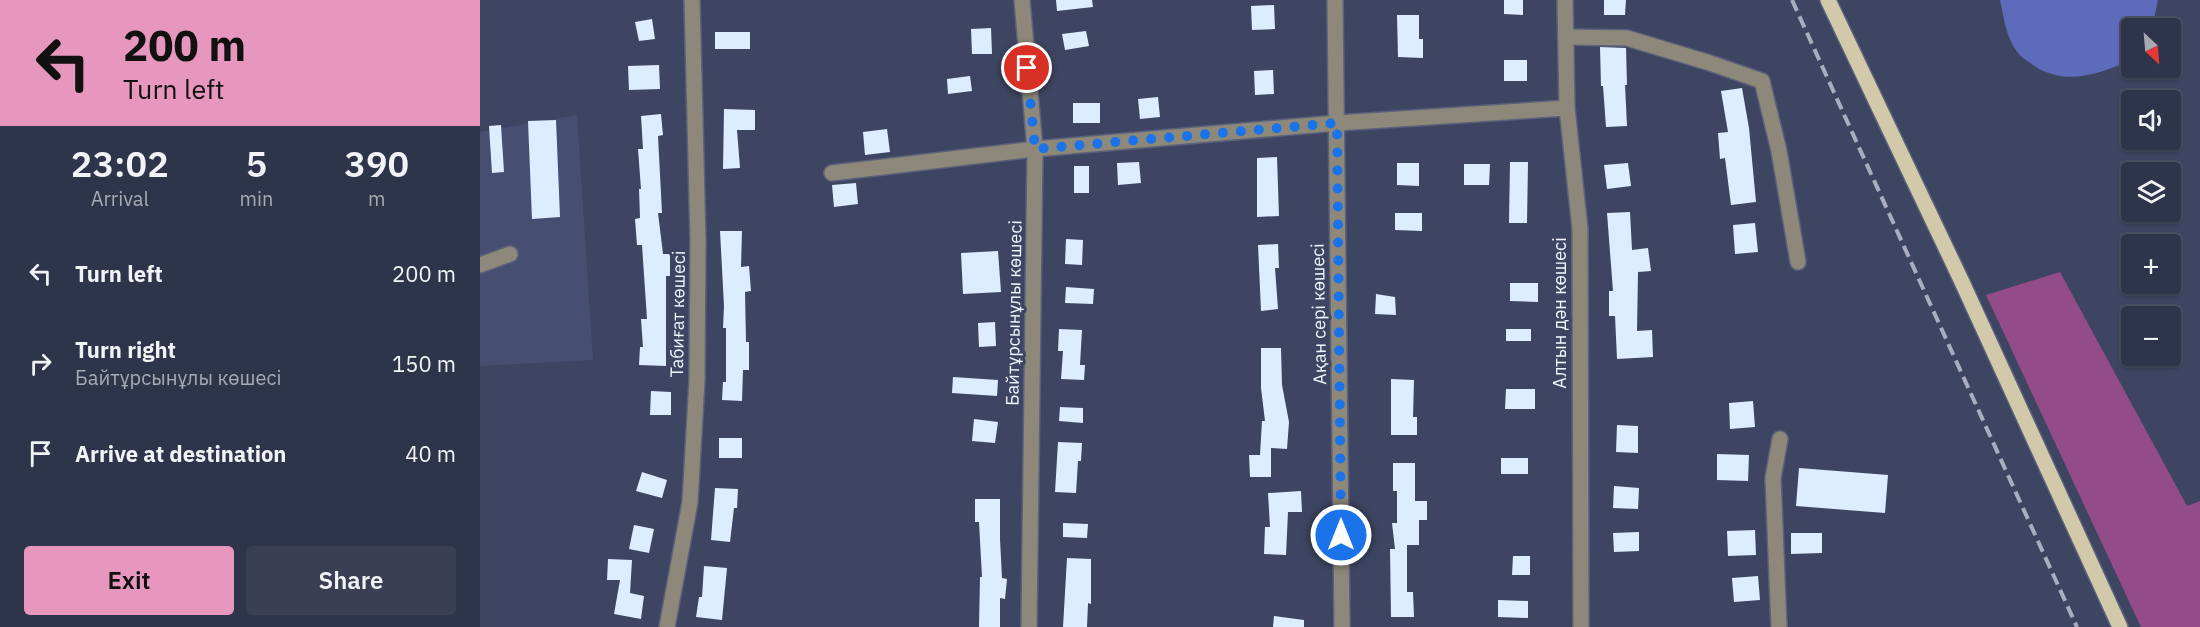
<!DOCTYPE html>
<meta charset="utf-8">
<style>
:root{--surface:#2e344a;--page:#3a3f54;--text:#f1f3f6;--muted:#a7aab5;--line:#494f62;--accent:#e797bd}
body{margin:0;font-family:"IBM Plex Sans",sans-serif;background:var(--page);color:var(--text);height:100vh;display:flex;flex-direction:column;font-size:22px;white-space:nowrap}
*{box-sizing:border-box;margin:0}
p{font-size:20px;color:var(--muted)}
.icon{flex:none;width:33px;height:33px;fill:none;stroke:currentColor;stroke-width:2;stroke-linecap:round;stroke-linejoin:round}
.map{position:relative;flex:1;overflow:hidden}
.sheet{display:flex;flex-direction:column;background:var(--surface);width:480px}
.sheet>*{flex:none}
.guide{background:#e797bd;color:#111;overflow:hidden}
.needle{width:39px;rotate:154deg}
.fabs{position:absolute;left:1641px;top:18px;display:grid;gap:12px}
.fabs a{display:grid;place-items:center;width:60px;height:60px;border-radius:6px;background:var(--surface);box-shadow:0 2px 4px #0004,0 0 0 2px var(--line);font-size:30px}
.pin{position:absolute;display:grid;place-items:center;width:51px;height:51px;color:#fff;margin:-26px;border:3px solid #fff;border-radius:50%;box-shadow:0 2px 6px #0007}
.me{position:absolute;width:66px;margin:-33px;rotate:0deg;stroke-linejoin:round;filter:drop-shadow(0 0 4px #0008)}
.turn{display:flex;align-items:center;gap:21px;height:126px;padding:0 24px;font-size:27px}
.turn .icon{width:78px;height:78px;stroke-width:2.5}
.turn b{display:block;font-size:42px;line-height:51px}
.eta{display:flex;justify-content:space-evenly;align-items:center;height:102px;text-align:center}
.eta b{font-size:36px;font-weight:600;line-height:42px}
.primary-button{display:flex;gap:12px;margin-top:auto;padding:12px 24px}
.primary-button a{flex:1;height:69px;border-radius:6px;background:var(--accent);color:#111;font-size:24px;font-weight:600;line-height:69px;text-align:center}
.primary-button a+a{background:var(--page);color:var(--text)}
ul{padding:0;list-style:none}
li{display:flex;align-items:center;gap:18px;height:90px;padding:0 24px}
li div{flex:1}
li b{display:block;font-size:22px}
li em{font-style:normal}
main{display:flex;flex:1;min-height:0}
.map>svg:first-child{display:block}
.built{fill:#464f72}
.green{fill:#934c88}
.water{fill:#5c6bba}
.building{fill:#ddecfe}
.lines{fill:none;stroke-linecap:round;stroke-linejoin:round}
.minor-casing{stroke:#5b617b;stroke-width:18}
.major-casing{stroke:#5b617b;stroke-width:18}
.minor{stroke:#8d8879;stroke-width:15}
.major{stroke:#d2c9aa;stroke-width:15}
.rail{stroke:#a9adc0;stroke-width:4;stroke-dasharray:12 6;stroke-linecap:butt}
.route{stroke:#1a73e8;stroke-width:10;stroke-dasharray:0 18}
.labels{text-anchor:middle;stroke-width:6;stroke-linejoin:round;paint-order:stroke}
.street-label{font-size:18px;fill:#f1f4ff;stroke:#3e4562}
</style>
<main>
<section class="sheet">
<div class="guide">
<div class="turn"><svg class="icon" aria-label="left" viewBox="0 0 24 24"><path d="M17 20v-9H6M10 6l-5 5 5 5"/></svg><div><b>200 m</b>Turn left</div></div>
</div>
<div class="eta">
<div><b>23:02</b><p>Arrival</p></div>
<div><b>5</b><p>min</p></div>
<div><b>390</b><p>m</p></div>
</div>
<ul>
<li><svg class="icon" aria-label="left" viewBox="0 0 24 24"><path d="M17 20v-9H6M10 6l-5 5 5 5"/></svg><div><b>Turn left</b></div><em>200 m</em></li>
<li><svg class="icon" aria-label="right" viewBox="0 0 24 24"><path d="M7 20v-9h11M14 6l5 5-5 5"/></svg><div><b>Turn right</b><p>Байтұрсынұлы көшесі</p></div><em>150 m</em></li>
<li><svg class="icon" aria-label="arrive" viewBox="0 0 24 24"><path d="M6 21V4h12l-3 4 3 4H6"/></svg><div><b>Arrive at destination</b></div><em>40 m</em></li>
</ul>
<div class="primary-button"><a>Exit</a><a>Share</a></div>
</section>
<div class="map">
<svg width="1720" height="627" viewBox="0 0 1720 627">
<rect width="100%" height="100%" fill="#3e4562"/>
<polygon class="built" points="97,115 113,360 0,366 0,132"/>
<polygon class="green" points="1580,272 1707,506 1720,501 1720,627 1661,627 1506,295"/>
<path class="water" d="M 1520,0 L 1678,0 L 1672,28 L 1652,28 L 1651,60 C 1620,74 1585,87 1553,65 C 1548,61 1542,58 1538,53 C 1526,38 1524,18 1520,0 Z"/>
<g class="building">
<polygon points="576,0 612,0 613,7 577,11"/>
<polygon points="1024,0 1043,0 1043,15 1024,14"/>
<polygon points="1124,0 1146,0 1145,15 1124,15"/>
<polygon points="794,5 795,29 772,30 771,6"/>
<polygon points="917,15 939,15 939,39 943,39 943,58 918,57"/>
<polygon points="172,19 175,39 159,41 155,22"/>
<polygon points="511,28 512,54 492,54 491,29"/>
<polygon points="606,31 609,46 585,50 582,34"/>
<rect x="235" y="32" width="35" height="17"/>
<polygon points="1120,47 1146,48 1147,85 1145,85 1147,126 1126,127 1123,86 1121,86"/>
<rect x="1024" y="60" width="23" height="21"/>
<polygon points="179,65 180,89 149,90 148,66"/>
<polygon points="793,70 794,94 775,95 774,71"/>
<polygon points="490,76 492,91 468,94 467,79"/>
<polygon points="1262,88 1269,128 1276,202 1251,205 1245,158 1240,159 1238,133 1248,132 1241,91"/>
<polygon points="678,97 680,117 660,119 658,99"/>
<rect x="593" y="103" width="27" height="20"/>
<polygon points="244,109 275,110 275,130 257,130 260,168 243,169"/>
<polygon points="181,114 183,135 178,136 182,213 178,213 183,254 190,254 190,276 186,276 186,366 159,365 160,347 163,347 161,319 167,319 162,245 157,245 155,219 160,218 159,189 161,189 158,149 163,149 161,116"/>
<polygon points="76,120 80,217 52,219 48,121"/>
<polygon points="21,125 24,172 12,173 9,126"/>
<polygon points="407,129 410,152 385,155 383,132"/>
<polygon points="797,157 799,216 777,217 777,158"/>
<polygon points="659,162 661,183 638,185 637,163"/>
<polygon points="1030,162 1048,162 1047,223 1029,223"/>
<polygon points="917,163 939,163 939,186 917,185"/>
<polygon points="1148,163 1151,186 1127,189 1124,165"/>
<polygon points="984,164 1010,164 1009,185 984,185"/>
<rect x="594" y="166" width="15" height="27"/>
<polygon points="376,183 378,204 354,207 352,185"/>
<polygon points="1150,212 1152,250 1168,248 1171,271 1158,272 1157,331 1172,330 1173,357 1137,359 1135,316 1129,316 1129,291 1133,291 1127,213"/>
<polygon points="915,213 942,213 942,231 915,230"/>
<polygon points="1275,223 1278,252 1255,254 1253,225"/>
<polygon points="240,231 262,231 261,267 269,266 271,291 265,292 266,342 269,342 269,370 263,370 262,401 242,400 243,382 246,382 246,328 243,328 244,306"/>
<polygon points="586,239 603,240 602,265 585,264"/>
<polygon points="798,244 799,268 795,268 798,309 781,311 778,245"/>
<polygon points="518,251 521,292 483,294 481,253"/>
<polygon points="1030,283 1058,283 1058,302 1030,301"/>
<polygon points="586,287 614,289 613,304 585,303"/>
<polygon points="896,294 915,297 916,315 895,314"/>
<polygon points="515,322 516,346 499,347 498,323"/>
<polygon points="579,329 602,330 600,365 605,365 604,380 581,379 583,351 578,351"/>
<rect x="1026" y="329" width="25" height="12"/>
<polygon points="781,348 801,348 802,385 809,422 807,449 791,448 791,477 770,477 769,455 780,455 782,421 785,421 781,388"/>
<polygon points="473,377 518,380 517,396 472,393"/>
<polygon points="911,379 934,380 933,417 937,417 937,435 911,435"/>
<polygon points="1026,389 1055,389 1055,409 1025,409"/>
<polygon points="171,391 191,392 191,415 170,415"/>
<polygon points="1273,401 1275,427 1250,429 1249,403"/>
<polygon points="580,407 603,408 603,423 579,421"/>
<polygon points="494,419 518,422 515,443 492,441"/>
<polygon points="1137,425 1158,426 1158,453 1136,452"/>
<rect x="239" y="438" width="23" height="20"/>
<polygon points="578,442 602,443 601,461 598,461 596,493 575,492"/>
<polygon points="1237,454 1269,455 1268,481 1237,480"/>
<rect x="1021" y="458" width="27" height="16"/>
<polygon points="913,463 935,463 935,501 947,501 947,520 939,520 939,545 927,545 927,592 933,592 934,617 911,617 910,549 915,549 912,523 917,523 917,491 913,491"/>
<polygon points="1319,468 1408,475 1405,513 1316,506"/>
<polygon points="162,472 187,480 182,498 156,491"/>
<polygon points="1134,486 1159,488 1158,509 1133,508"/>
<polygon points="235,488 258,489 257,508 254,508 250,542 231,540"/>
<polygon points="821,491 822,512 808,512 806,555 784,554 785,527 790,527 788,493"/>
<polygon points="495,499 520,499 520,539 522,578 527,579 525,599 520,598 520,627 499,627 500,577 502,577 499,522 495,522"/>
<polygon points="583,523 608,524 607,538 583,537"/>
<polygon points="154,525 174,529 169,553 149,549"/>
<polygon points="1275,530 1276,555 1248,556 1247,531"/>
<polygon points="1159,532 1159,551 1134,552 1133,533"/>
<polygon points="1311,533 1342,533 1342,553 1311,554"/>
<polygon points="1033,556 1050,556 1050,575 1032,575"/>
<polygon points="587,558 611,559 611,604 608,603 607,627 583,627"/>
<polygon points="128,559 152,560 150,593 164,596 161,619 134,614 140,580 127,580"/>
<polygon points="224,566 247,568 242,620 216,617 219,597 222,597"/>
<polygon points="1278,576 1280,600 1254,602 1252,578"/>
<polygon points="1018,600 1048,601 1048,618 1018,617"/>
<polygon points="794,616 824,620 824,627 793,627"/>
</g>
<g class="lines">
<defs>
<g id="minor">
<polyline points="542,0 555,149 549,627"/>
<polyline points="855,0 862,627"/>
<polyline points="1085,0 1087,108 1100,229 1101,627"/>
<polyline points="1086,37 1147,38 1230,63 1282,81 1299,151 1318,262"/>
<polyline points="352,173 555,149 857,123 1087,108"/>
<polyline points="0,265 30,254"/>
<polyline points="187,627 210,502 217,380 218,240 212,0"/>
<polyline points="1299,627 1293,478 1300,439"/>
</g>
<polyline id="major" points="1348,0 1482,282 1640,627"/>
</defs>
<use href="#minor" class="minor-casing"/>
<use href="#major" class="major-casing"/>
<use href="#minor" class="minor"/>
<use href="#major" class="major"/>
<polyline class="rail" points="1312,0 1597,627"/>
</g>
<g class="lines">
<polyline class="route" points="547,68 555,149 857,123 861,535"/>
</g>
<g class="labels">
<g class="street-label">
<text transform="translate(534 313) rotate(-89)" y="6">Байтұрсынұлы көшесі</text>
<text transform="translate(1080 313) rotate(-90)" y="6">Алтын дән көшесі</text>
<text transform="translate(198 314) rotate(-89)" y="6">Табиғат көшесі</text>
<text transform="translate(839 314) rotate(-91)" y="6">Ақан сері көшесі</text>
</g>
</g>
</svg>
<div class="fabs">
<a><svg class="needle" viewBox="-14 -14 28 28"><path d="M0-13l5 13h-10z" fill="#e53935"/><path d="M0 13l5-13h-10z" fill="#a7aab5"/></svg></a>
<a><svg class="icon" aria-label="sound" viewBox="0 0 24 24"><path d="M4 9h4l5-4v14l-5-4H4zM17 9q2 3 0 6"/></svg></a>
<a><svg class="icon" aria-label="layers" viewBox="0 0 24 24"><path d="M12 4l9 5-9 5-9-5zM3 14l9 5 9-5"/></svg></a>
<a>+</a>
<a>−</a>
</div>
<div class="pin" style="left:547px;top:68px;background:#d93025"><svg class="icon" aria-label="arrive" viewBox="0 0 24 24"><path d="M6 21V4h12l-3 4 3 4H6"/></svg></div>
<svg class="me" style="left:861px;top:535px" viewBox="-20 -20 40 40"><circle r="17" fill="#1a73e8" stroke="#fff" stroke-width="3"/><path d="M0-11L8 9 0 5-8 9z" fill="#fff"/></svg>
</div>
</main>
